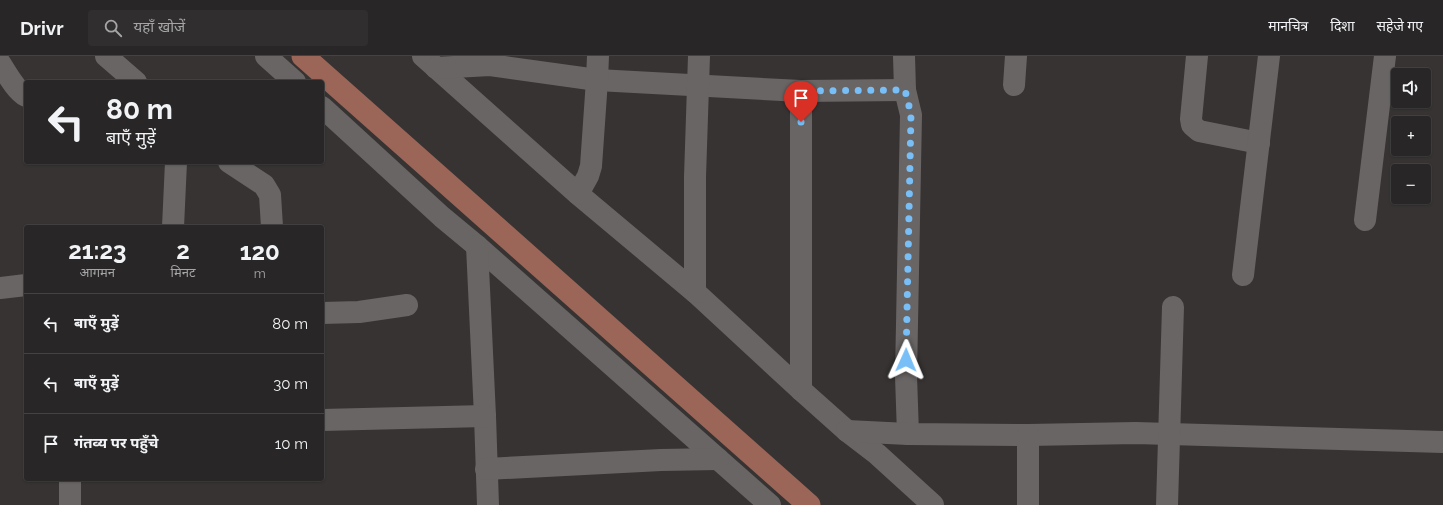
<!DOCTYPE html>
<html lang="hi">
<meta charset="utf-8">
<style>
:root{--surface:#282626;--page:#302e2e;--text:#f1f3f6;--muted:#a5a5a7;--line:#444343}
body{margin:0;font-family:Raleway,"Noto Sans Devanagari",sans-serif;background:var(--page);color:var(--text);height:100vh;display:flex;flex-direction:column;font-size:15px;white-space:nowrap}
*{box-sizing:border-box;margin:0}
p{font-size:13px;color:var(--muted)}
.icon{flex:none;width:22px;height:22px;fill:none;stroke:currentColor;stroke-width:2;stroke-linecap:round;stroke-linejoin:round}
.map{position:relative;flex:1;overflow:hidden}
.details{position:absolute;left:24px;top:169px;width:300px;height:256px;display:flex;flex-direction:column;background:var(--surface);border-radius:4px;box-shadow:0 1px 3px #0004,0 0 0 1px var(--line)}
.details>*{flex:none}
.hud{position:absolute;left:24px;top:24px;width:300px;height:84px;border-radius:4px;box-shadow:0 1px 3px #0004,0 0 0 1px var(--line);background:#282626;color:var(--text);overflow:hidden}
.tools{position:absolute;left:1391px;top:12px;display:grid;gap:8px}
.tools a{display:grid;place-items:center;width:40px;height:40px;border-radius:4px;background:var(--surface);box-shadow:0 1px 3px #0004,0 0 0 1px var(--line);font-size:20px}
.pin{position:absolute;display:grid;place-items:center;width:34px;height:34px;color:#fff;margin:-41px -17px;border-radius:50% 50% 50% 0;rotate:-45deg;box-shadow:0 0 4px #0007}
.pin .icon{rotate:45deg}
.me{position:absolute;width:44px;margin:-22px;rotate:1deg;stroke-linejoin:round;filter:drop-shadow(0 0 3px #0008)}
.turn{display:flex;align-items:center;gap:14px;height:84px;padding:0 16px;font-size:18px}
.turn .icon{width:52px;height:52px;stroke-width:2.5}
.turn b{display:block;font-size:28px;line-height:34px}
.eta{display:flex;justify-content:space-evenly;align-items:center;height:68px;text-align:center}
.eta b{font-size:24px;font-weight:700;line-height:28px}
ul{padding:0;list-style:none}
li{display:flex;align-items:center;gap:12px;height:60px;padding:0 16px;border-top:1px solid var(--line)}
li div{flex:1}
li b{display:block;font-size:15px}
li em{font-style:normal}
header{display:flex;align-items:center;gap:24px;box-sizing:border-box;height:56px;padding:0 20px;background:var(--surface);border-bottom:1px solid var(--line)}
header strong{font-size:19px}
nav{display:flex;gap:22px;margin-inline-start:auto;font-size:14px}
.search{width:280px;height:36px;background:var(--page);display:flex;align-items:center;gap:10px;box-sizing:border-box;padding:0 14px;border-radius:4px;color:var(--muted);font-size:15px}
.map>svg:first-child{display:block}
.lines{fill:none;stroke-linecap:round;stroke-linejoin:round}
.canal{stroke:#9b6558;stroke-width:23}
.minor{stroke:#696565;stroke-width:22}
.route{stroke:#78bff7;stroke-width:7;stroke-dasharray:0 12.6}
</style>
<header>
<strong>Drivr</strong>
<div class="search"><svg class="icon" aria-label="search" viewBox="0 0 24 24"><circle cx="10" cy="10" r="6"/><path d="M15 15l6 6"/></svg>यहाँ खोजें</div>
<nav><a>मानचित्र</a><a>दिशा</a><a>सहेजे गए</a></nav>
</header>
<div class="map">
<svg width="1443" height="449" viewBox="0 0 1443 449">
<rect width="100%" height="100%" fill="#363332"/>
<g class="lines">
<polyline class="canal" points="303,0 809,449"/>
<g class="minor">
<polyline points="106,0 136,26"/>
<polyline points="266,0 295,26"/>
<polyline points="423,0 578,138 695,236 801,334 847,375 877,398 933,449"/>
<polyline points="904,0 905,34 911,59 906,320 908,378"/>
<polyline points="1197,0 1191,63 1192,69 1199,75 1259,87"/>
<path d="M 0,7 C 6,16 16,35 26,40"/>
<polyline points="436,12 490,9 597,24 801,35"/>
<polyline points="1014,29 1016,0"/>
<polyline points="322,51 442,161 477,190 770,449"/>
<polyline points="229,106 264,129 270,139 272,171"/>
<polyline points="578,138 588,120 591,110 597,24 598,0"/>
<polyline points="1365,164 1385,0"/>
<polyline points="173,171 176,106"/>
<polyline points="477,190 485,360 488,449"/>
<polyline points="1243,219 1269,0"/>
<polyline points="0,232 26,229"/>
<polyline points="695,236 695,121 699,0"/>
<polyline points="322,257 359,256 407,249"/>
<polyline points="801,334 801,35 905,34"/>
<polyline points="322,364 485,360"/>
<polyline points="847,375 908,378 1028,379 1136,377 1443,386"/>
<polyline points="486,413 661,404 718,403"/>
<polyline points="70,423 70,449"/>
<polyline points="1028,449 1028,379"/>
<polyline points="1167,449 1173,251"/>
</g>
</g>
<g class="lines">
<polyline class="route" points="801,66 801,35 905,34 911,58 906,304"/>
</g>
</svg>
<div class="tools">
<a><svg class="icon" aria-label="sound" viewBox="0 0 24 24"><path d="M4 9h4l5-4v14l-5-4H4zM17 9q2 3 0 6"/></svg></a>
<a>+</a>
<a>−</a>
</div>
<div class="pin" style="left:801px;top:66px;background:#d93025"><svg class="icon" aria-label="arrive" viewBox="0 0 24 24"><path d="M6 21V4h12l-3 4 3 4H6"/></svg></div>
<svg class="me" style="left:906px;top:304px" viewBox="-20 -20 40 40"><path d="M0-17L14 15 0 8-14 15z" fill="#78bff7" stroke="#fff" stroke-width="4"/></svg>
<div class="hud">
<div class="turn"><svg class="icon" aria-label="left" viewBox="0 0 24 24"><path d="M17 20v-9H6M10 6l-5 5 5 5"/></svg><div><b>80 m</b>बाएँ मुड़ें</div></div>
</div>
<section class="details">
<div class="eta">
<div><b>21:23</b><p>आगमन</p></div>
<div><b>2</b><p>मिनट</p></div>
<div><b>120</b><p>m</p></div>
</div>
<ul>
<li><svg class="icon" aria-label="left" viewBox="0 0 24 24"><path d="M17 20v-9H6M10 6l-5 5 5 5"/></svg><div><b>बाएँ मुड़ें</b></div><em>80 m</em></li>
<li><svg class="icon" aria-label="left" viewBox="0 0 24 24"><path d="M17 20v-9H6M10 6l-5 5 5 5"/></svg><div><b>बाएँ मुड़ें</b></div><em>30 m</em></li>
<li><svg class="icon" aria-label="arrive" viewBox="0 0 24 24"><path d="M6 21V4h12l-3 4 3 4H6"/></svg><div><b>गंतव्य पर पहुँचे</b></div><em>10 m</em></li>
</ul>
</section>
</div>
